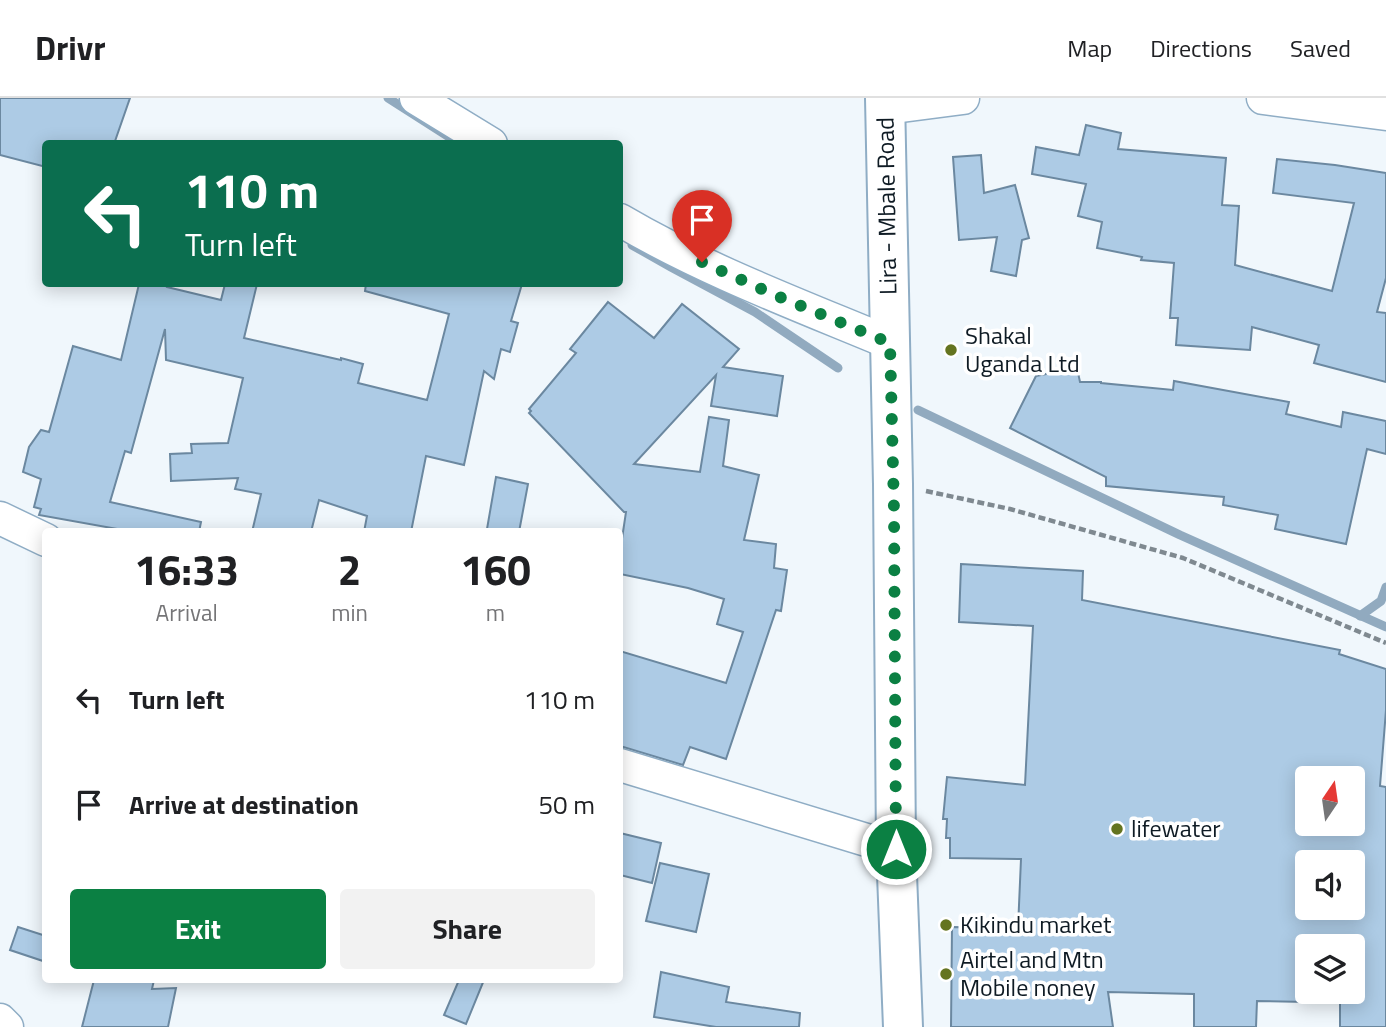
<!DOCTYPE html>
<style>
:root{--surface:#fff;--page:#f2f2f2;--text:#202124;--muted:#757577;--line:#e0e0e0;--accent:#0b8043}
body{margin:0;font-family:"Titillium Web",sans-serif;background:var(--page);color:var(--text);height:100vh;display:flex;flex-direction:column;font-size:26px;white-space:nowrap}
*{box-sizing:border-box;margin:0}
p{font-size:23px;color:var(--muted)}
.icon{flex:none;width:38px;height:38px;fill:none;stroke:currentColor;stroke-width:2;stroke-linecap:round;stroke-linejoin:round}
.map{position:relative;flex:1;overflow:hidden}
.details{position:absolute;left:42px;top:430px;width:581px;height:455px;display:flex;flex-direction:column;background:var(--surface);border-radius:7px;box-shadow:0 4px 18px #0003}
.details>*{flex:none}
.guide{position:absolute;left:42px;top:42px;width:581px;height:147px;border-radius:7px;box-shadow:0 4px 18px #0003;background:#0b6e4f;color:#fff;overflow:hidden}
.needle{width:46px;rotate:13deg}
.tools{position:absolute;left:1295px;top:668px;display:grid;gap:14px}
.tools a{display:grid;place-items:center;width:70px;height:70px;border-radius:7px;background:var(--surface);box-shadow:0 4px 18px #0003;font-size:35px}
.pin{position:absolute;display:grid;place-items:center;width:60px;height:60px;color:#fff;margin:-72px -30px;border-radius:50% 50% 50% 0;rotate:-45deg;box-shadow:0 0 7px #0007}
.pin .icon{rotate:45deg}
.me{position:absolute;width:77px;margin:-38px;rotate:0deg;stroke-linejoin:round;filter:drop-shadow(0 0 5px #0008)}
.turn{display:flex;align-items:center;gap:24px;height:147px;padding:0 28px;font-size:32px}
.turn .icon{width:91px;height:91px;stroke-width:2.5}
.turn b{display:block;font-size:49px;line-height:60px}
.eta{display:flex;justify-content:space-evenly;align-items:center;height:119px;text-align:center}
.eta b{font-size:42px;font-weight:700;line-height:49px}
.cta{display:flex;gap:14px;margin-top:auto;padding:14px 28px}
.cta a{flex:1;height:80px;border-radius:7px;background:var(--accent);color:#fff;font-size:28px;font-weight:700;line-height:80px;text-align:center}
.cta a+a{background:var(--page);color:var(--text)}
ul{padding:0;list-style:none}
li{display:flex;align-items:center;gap:21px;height:105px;padding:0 28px}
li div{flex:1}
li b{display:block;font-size:26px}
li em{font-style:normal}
header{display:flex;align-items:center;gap:42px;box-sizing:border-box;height:98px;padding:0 35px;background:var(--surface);border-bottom:2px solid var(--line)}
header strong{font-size:33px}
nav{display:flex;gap:38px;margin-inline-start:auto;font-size:24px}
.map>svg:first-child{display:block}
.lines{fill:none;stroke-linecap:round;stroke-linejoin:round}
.stream{stroke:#91aabf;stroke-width:9}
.building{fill:#adcbe5;stroke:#6b88a0;stroke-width:2;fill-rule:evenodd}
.street-casing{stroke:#8fadc5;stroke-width:35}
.primary-casing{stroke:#8fadc5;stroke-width:42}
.path{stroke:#7f8990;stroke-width:4.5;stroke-dasharray:7 3.5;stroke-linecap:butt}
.street{stroke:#fff;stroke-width:32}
.primary{stroke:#fff;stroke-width:38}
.route{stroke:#0b8043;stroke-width:12;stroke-dasharray:0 21.6}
.poi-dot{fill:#647420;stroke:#fff;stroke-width:2.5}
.labels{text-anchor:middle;stroke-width:7;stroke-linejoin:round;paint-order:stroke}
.street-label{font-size:24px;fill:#0f1b24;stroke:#fff}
.poi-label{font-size:24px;fill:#0f1b24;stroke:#fff;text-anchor:start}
</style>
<header>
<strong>Drivr</strong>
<nav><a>Map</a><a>Directions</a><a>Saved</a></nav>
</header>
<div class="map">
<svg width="1386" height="929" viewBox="0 0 1386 929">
<rect width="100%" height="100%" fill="#f0f7fc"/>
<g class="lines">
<g class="stream">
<polyline points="388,0 460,46"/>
<polyline points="632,147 671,169 755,214 838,270"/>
<polyline points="918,312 1180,437 1386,529"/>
<polyline points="1360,518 1381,503 1386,489"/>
</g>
</g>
<g class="building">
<polygon points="0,0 130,0 114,46 46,46 46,69 0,57"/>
<polygon points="1086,27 1121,35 1118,51 1226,60 1222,107 1239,108 1235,167 1332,193 1354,105 1273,95 1277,61 1335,67 1386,75 1386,180 1377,214 1386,215 1386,284 1314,265 1319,247 1252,229 1250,252 1176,247 1178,220 1170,220 1174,165 1141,162 1142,159 1097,150 1102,124 1078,118 1086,86 1032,76 1036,49 1079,57"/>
<polygon points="981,57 984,95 1015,87 1029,140 1022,142 1016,178 991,173 997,139 959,142 953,59"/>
<polygon points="139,186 168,186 167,189 221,202 225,186 257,186 244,240 341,262 341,260 363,266 358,285 427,302 449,216 365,193 366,186 522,186 511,223 518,225 510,254 501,251 494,281 484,273 464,367 426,358 411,434 364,434 367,418 319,402 311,434 252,434 261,396 235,391 238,380 171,383 170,356 192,355 191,346 228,345 243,280 166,262 165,231 131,355 125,353 110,404 201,424 199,434 134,434 39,417 41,411 34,409 41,381 23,374 29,349 41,332 49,334 73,248 121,262"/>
<polygon points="608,204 654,240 682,206 739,251 723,269 783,278 777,318 711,308 716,277 634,366 700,374 709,319 729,322 723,368 759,377 744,442 776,446 774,470 787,472 781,513 776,512 726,661 690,649 683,667 620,648 620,553 726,585 743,534 717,526 724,501 688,490 620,476 620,454 626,414 624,414 529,315 531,313 529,311 576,255 570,251"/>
<polygon points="1077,270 1080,284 1101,284 1101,285 1173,292 1174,283 1289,304 1286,316 1341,329 1343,314 1386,323 1386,356 1367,351 1346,446 1275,431 1278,417 1223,407 1224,399 1106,388 1106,379 1010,330 1036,278"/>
<polygon points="496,379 528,386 519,434 502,434 487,431"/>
<path d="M 961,466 L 1083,473 L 1082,502 L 1340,552 L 1339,556 L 1386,571 L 1386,612 L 1380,688 L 1386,689 L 1386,929 L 1340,929 L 1340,894 L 1353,894 L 1353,849 L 1307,849 L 1307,904 L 1257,903 L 1256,929 L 1194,929 L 1194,896 L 1108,894 L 1113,929 L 951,929 L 952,829 L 1018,830 L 1021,761 L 950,760 L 950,740 L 946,740 L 947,721 L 943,721 L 947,679 L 1025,687 L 1033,528 L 959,524 ZM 1307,678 L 1353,681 L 1353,726 L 1307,726 ZM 1307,765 L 1353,765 L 1353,810 L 1307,810 Z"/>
<polygon points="620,735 661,745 652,785 620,777"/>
<polygon points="660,765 709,776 696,834 646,823"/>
<polygon points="18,829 46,838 46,864 10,852"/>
<polygon points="661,874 729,889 726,904 800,915 799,929 716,929 654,919"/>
<polygon points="94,882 154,882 152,891 176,890 168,929 82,929"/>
<polygon points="459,882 484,882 466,926 444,917"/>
</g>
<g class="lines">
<defs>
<g id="street">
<polyline points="416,0 491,46"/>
<polyline points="1263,0 1386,16"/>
<polyline points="886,10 963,0"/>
<path d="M 620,122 C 705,172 799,207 890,245"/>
<polyline points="0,420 46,442"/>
<polyline points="620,667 896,751"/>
<polyline points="0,922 7,929"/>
</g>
<polyline id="primary" points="885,0 893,386 896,751 903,929"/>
</defs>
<use href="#street" class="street-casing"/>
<use href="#primary" class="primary-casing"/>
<polyline class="path" points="926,393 1010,411 1183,460 1386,545"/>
<use href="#street" class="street"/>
<use href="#primary" class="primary"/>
</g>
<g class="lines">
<polyline class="route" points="702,164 775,197 890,245 894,412 896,751"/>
</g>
<g class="poi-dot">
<circle cx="951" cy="252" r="7"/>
<circle cx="1117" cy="731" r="7"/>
<circle cx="946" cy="827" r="7"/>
<circle cx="946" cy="876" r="7"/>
</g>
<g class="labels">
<g class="street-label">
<text transform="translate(887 108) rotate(-91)" y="8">Lira - Mbale Road</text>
</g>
<g class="poi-label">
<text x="965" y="246">Shakal<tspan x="965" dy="28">Uganda Ltd</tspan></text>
<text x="1131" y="739">lifewater</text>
<text x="960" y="835">Kikindu market</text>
<text x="960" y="870">Airtel and Mtn<tspan x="960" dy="28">Mobile noney</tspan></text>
</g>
</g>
</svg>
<div class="tools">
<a><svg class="needle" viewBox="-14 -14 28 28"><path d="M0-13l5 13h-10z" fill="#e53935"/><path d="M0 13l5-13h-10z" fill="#757577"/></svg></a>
<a><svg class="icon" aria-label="sound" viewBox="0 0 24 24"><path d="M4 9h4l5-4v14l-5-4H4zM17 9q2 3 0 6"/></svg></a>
<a><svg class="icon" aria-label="layers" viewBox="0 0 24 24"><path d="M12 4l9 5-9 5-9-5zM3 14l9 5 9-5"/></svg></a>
</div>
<div class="pin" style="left:702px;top:164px;background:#d93025"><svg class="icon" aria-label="arrive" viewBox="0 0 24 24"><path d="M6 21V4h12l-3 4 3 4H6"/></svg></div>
<svg class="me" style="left:896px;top:751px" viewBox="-20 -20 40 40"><circle r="17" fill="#0b8043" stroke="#fff" stroke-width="3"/><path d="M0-11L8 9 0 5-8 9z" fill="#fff"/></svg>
<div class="guide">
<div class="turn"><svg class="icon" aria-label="left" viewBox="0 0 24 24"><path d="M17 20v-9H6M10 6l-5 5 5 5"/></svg><div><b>110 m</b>Turn left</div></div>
</div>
<section class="details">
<div class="eta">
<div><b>16:33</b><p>Arrival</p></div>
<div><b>2</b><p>min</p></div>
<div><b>160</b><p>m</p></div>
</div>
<ul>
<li><svg class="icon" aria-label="left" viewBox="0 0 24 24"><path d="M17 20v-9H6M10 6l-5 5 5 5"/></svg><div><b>Turn left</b></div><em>110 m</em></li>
<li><svg class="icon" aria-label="arrive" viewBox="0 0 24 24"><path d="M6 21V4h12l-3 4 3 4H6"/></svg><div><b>Arrive at destination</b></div><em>50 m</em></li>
</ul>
<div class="cta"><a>Exit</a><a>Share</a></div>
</section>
</div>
